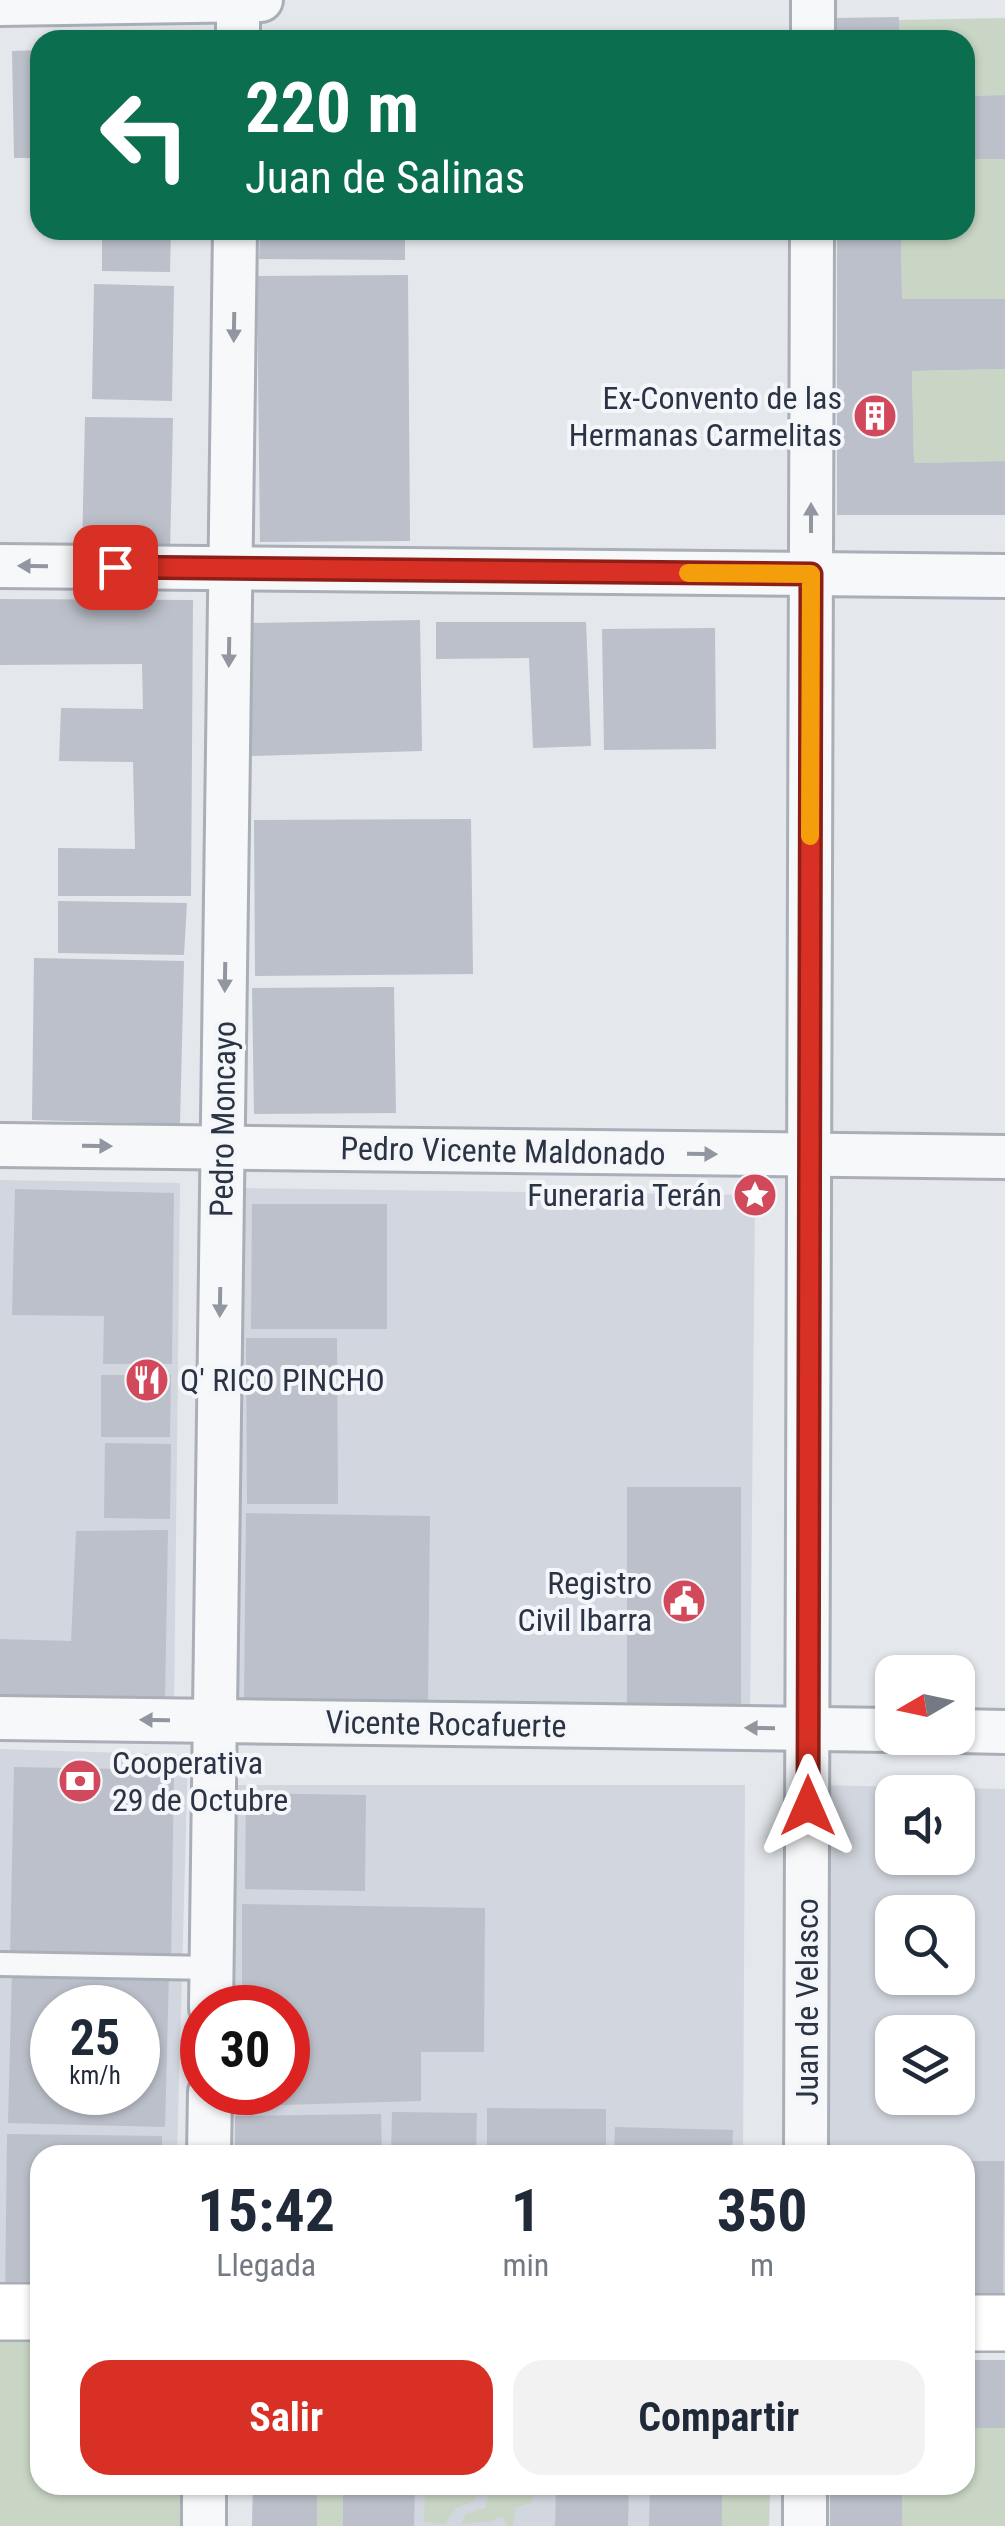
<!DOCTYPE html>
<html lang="es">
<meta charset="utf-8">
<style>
:root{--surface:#fff;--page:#f2f2f3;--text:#1f2937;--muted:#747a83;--accent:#d93025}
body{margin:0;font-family:"Roboto Condensed",sans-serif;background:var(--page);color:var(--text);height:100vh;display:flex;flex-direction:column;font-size:38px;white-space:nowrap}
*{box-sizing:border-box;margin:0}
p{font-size:32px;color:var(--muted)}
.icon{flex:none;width:55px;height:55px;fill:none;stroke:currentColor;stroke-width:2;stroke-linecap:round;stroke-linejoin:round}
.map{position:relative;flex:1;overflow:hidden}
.sheet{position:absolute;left:30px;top:2145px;width:945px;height:350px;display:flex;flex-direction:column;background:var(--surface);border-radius:30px;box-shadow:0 2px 8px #0004}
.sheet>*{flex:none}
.guide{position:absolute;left:30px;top:30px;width:945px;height:210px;border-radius:30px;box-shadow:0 2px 8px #0004;background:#0b6e4f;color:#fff;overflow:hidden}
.needle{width:65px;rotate:261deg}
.tools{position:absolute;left:875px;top:1655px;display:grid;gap:20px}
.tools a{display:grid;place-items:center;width:100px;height:100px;border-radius:20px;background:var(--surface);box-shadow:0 2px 8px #0004;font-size:50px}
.speed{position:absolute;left:30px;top:1985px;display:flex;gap:20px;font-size:50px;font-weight:700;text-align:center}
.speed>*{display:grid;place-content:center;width:130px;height:130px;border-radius:50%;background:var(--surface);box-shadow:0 2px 8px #0004;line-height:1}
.speed small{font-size:25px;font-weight:400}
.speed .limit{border:15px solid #d22;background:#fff;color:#111}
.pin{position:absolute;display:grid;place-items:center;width:85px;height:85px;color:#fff;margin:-42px;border-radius:20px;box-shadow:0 5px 15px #0006}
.me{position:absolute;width:110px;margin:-55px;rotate:0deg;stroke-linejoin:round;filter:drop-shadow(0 0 8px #0008)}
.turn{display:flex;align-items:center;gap:35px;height:210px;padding:0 50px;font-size:45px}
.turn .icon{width:130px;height:130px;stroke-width:2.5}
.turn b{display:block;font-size:70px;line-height:85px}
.eta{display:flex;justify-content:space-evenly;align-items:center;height:170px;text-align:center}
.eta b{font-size:60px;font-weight:700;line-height:70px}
.primary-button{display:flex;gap:20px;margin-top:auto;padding:20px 50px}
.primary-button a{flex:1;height:115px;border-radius:30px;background:var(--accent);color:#fff;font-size:40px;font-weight:700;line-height:115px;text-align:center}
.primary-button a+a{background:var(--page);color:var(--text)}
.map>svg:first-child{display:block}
.built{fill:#d2d6de;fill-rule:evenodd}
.green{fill:#c9d6c5}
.building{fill:#bbc0ca;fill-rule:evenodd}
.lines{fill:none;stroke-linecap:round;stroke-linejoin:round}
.lane-casing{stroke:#a9aeb7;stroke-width:28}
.street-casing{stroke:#a9aeb7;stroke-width:48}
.secondary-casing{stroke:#a9aeb7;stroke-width:60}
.lane{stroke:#f7f8fa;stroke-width:22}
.street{stroke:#f7f8fa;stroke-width:42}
.secondary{stroke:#fff;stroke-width:55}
.oneway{fill:#9196a0}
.route-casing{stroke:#8d1f18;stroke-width:25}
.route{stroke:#d93025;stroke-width:18}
.slow{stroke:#f59e0b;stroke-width:18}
.labels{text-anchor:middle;stroke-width:8;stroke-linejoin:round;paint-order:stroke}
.poi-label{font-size:32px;fill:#2b3445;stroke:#f4f6f9;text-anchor:end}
.street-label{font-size:32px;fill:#2b3445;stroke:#f4f6f9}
</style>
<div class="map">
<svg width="1005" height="2526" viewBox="0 0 1005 2526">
<rect width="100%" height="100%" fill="#e4e7ec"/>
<g class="built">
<polygon points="0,1180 180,1183 174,1708 0,1699"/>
<polygon points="238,1188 755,1195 750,1720 233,1714"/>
<path d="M 0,1749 L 188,1755 L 177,2155 L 40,2155 L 0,2305 ZM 52,2008 L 138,2008 L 138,2092 L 52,2092 Z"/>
<polygon points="236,1785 745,1785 743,2155 234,2155 235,2093 288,2092 288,2008 235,2007"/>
<path d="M 811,1785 L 1005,1789 L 1005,2315 L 965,2314 L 965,2155 L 815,2155 ZM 892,1792 L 958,1792 L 958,1858 L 892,1858 ZM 892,1912 L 958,1912 L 958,1978 L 892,1978 ZM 892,2032 L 958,2032 L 958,2098 L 892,2098 Z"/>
<polygon points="253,2485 770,2485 769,2526 252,2526"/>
</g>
<g class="green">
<polygon points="1005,18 1005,95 965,96 965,40 899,40 899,20"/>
<polygon points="965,159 1005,159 1005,299 902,299 901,230 965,230"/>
<polygon points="1005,369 1005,461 914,463 912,371"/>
<polygon points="0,2340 40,2340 40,2485 186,2485 185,2526 0,2526"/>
<polygon points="965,2428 1005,2428 1005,2526 902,2526 902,2485 965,2485"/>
<rect x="317" y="2485" width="26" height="41"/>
<polygon points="425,2485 473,2485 479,2493 472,2502 456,2508 445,2524 424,2522"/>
<polygon points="505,2485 529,2485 533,2491 532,2502 516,2508 513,2526 507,2526 504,2518 499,2517 493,2521 461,2524 466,2514 485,2508 489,2492"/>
<polygon points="722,2485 770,2485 769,2526 722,2526"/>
</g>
<g class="building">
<polygon points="899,17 899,40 836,40 836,18"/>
<polygon points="40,50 40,158 14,158 12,51"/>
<polygon points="1005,95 1005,159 965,159 965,96"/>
<polygon points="102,230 171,230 170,272 102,271"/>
<polygon points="260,230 405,230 405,260 259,259"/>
<polygon points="837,230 901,230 902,299 1005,299 1005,369 912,371 914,463 1005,461 1005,515 837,515"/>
<polygon points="408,275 410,541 260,542 257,276"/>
<polygon points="94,284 174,286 172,401 92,399"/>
<polygon points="85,417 173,418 170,552 82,550"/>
<polygon points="0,599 193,600 191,896 58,896 58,848 135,849 133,762 59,761 61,708 143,709 142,664 0,665"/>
<polygon points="420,620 422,751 250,756 248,623"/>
<polygon points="436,622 586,622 591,746 533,748 529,658 436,659"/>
<polygon points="715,628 716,749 604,750 602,629"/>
<polygon points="471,819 473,974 255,976 254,820"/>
<polygon points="58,901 187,903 184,955 58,953"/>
<polygon points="34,958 184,961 180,1124 32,1120"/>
<polygon points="394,987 396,1113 254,1114 252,988"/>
<polygon points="15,1189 174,1193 172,1364 103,1364 104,1316 12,1315"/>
<polygon points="252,1204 387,1204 387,1329 251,1329"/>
<polygon points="246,1338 337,1338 338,1504 247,1504"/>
<polygon points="101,1375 171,1375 170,1437 101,1437"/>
<polygon points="105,1443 171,1444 170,1519 104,1518"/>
<rect x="627" y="1487" width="114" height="229"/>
<polygon points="246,1513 430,1516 428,1706 244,1703"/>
<polygon points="168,1530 165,1700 0,1698 0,1639 71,1641 76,1531"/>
<polygon points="14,1767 174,1770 171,1961 10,1957"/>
<polygon points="246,1793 366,1795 365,1891 245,1889"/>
<polygon points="242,1904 485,1908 484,2052 421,2052 421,2101 243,2106 243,2092 288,2092 288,2008 242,2008"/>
<path d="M 12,1969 L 169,1973 L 165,2127 L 8,2123 ZM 52,2008 L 138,2008 L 138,2092 L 52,2092 Z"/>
<polygon points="487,2108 606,2109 606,2155 487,2155"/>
<polygon points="392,2112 477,2113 476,2155 391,2155"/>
<polygon points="381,2114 382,2155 235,2155 235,2116"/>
<polygon points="615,2127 733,2130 732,2155 614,2155"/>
<polygon points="7,2134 162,2136 162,2155 40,2155 40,2301 5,2301"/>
<polygon points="965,2161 1004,2161 1003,2302 965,2301"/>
<rect x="965" y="2360" width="40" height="68"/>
<polygon points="253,2485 317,2485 317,2526 252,2526"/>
<polygon points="343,2485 415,2485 414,2526 343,2526"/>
<polygon points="556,2485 629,2485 628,2526 555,2526"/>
<polygon points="650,2485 722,2485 722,2526 649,2526"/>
<rect x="830" y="2485" width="72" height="41"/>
</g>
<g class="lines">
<defs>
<polyline id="lane" points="0,1964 211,1968"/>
<g id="street">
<polyline points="0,4 261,0"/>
<polyline points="238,40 238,0"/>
<polyline points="813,40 813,0"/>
<polyline points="0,566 1005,576"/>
<polyline points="0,1145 1005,1157"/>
<polyline points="0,1718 892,1730"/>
<polyline points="958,1731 1005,1732"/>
<polyline points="211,2008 235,230"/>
<polyline points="209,2155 210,2092"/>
<polyline points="806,2155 812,230"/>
<polyline points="204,2526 204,2485"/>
<polyline points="805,2526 805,2485"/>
</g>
<g id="secondary">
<polyline points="0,2312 40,2312"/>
<polyline points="965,2323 1005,2323"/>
</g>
</defs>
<use href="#lane" class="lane-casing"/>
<use href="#street" class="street-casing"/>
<use href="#secondary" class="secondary-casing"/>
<use href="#lane" class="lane"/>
<use href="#street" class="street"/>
<use href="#secondary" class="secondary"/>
</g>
<defs><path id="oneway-solid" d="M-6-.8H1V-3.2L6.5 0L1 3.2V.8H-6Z" transform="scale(2.5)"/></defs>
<g class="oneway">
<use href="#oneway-solid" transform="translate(234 327) rotate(91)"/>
<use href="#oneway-solid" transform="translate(811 518) rotate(-90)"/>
<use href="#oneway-solid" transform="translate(33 566) rotate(-179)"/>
<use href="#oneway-solid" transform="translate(229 652) rotate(91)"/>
<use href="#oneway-solid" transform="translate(225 977) rotate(91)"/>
<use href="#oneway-solid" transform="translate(97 1146) rotate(1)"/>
<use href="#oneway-solid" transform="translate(702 1154) rotate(1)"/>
<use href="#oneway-solid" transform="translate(220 1302) rotate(91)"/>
<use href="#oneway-solid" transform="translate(155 1720) rotate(-179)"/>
<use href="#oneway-solid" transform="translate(760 1728) rotate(-179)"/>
</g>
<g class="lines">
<defs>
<polyline id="route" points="115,567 811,574 808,1806"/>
</defs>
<use href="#route" class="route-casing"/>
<use href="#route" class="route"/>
<polyline class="slow" points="688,573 811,574 810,836"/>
</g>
<defs>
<symbol id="building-disc" viewBox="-11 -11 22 22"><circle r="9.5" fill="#d1495b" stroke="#f4f6f9"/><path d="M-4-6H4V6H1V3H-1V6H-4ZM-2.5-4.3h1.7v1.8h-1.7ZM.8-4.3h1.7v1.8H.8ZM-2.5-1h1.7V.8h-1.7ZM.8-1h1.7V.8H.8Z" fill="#fff"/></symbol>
<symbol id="sight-disc" viewBox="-11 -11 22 22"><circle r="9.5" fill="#d1495b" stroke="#f4f6f9"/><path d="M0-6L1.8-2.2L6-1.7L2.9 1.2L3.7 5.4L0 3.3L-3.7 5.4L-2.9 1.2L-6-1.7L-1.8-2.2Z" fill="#fff"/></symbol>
<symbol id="restaurant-disc" viewBox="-11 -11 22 22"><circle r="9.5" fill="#d1495b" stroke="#f4f6f9"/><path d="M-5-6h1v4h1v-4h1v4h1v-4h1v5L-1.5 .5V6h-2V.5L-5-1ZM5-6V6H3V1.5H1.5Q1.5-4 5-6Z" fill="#fff"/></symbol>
<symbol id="civic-disc" viewBox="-11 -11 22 22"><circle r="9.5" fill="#d1495b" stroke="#f4f6f9"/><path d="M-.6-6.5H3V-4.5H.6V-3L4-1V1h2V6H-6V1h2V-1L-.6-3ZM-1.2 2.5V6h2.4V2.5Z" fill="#fff"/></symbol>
<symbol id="bank-disc" viewBox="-11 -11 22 22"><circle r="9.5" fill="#d1495b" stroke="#f4f6f9"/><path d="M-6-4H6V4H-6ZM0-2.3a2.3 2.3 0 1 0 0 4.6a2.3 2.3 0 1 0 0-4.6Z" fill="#fff"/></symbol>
</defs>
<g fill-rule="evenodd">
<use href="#building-disc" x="850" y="391" width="50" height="50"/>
<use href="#sight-disc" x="730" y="1170" width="50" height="50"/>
<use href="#restaurant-disc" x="122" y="1355" width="50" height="50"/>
<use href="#civic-disc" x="659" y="1576" width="50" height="50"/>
<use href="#bank-disc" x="55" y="1756" width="50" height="50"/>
</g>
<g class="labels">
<g class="poi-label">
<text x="842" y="409">Ex-Convento de las<tspan x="842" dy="37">Hermanas Carmelitas</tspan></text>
<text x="722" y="1206">Funeraria Terán</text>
<text x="180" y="1391" text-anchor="start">Q' RICO PINCHO</text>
<text x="652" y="1594">Registro<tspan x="652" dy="37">Civil Ibarra</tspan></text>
<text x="112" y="1774" text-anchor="start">Cooperativa<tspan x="112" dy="37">29 de Octubre</tspan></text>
</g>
<g class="street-label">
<text transform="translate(223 1119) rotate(-89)" y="11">Pedro Moncayo</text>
<text transform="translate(503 1151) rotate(1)" y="11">Pedro Vicente Maldonado</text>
<text transform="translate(446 1724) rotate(1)" y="11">Vicente Rocafuerte</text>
<text transform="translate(807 2002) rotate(-90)" y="11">Juan de Velasco</text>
</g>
</g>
</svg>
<div class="tools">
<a><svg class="needle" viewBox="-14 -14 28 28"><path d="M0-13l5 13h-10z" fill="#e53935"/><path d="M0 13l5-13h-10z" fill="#747a83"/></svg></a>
<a><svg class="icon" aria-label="sound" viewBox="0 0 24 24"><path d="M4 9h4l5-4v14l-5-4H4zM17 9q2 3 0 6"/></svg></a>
<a><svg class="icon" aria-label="search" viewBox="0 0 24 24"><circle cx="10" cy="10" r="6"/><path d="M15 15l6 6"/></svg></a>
<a><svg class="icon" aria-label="layers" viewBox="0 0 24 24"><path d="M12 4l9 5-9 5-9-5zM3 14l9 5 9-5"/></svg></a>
</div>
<div class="speed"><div>25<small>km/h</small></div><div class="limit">30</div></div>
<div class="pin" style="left:115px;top:567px;background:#d93025"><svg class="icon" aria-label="arrive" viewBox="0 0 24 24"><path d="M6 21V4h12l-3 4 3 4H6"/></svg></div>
<svg class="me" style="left:808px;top:1806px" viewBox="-20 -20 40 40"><path d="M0-17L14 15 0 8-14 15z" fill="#d93025" stroke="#fff" stroke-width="4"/></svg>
<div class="guide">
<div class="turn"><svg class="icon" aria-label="left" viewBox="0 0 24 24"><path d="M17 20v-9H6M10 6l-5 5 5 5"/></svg><div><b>220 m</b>Juan de Salinas</div></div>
</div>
<section class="sheet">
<div class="eta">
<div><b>15:42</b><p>Llegada</p></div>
<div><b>1</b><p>min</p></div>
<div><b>350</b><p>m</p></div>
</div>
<div class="primary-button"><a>Salir</a><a>Compartir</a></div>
</section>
</div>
